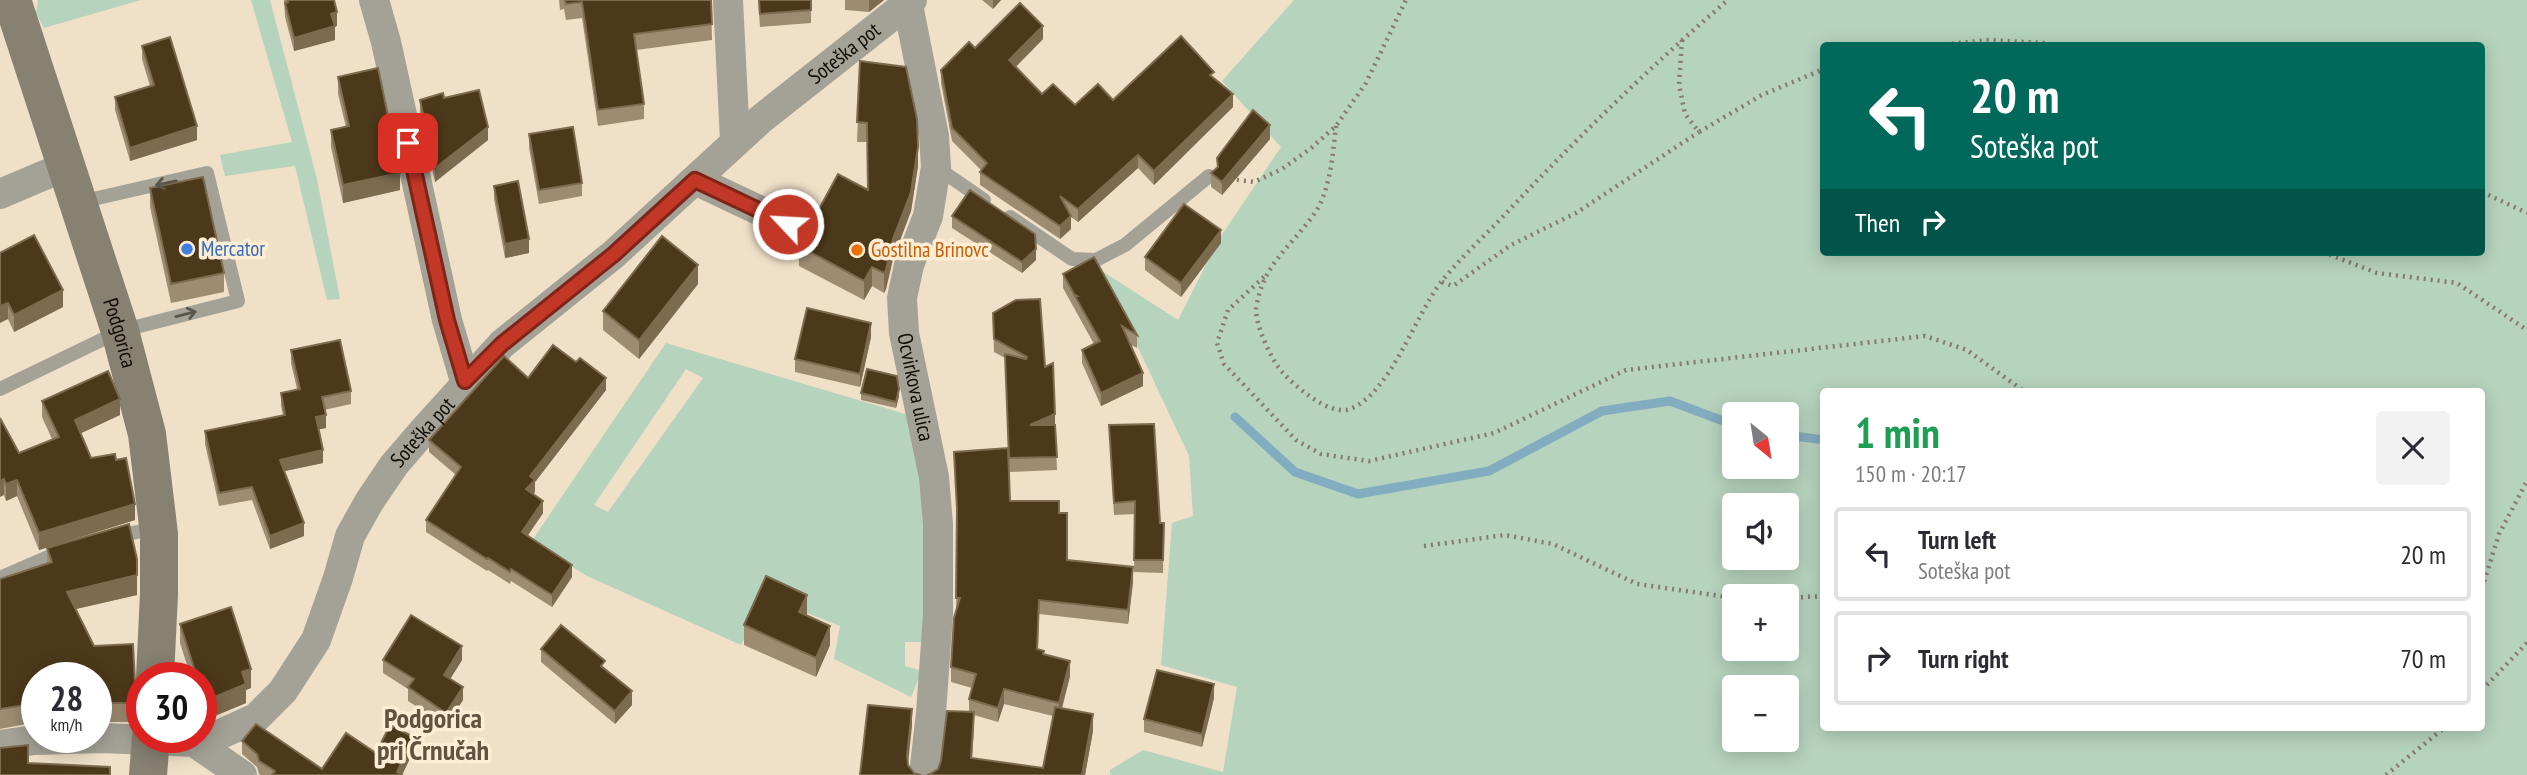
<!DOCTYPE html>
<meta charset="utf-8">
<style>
:root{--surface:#fff;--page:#f2f2f3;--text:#2b2b33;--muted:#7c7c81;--line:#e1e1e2}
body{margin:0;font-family:"PT Sans Narrow",sans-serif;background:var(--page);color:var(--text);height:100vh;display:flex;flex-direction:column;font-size:26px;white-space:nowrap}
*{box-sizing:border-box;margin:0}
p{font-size:23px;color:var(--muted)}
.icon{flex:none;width:38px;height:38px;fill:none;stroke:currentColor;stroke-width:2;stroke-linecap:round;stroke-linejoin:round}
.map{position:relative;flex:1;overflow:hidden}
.details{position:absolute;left:1820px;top:388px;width:665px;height:343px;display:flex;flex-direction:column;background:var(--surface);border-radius:7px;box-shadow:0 4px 18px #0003}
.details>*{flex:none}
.hud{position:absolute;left:1820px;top:42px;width:665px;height:214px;border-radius:7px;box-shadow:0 4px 18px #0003;background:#00695c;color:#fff;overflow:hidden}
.needle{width:46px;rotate:150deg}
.fabs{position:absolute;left:1722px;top:402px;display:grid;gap:14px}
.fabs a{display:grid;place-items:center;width:77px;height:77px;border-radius:7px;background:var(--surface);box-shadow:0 4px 18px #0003;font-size:35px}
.speed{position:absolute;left:21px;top:662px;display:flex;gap:14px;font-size:35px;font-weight:700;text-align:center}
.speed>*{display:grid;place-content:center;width:91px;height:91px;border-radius:50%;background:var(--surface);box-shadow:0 4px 18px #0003;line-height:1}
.speed small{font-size:18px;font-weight:400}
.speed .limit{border:10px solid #d22;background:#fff;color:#111}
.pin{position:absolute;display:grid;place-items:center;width:60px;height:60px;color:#fff;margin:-30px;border-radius:14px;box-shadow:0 4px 10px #0006}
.me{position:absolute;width:77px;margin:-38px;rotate:295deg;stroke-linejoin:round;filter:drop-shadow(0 0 5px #0008)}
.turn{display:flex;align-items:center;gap:24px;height:147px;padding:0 35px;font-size:32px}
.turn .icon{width:91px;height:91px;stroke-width:2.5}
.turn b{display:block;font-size:49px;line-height:60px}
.then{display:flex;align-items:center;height:66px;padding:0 35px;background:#0003;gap:14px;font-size:26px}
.round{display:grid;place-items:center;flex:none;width:74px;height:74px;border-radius:7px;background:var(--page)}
.head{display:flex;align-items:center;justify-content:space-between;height:119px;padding:0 35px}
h1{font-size:42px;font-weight:800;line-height:52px;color:#1e9e55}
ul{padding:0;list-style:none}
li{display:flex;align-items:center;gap:21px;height:94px;margin:0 14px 10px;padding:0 21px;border:4px solid var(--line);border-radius:7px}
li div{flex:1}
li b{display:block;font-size:26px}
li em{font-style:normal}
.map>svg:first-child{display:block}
.green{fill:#b6d3bd;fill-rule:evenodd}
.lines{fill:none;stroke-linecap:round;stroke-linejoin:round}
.stream{stroke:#82acbf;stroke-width:9}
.path{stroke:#857a6b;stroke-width:4.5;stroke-dasharray:2 5;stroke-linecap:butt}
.lane{stroke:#a4a196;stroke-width:14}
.street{stroke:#a4a196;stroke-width:30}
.secondary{stroke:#868171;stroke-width:38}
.wall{fill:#9e8c72;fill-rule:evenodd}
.shaded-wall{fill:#7d6b4f}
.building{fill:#4c391b;stroke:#7d6b4f;stroke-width:2}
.oneway{stroke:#5a564d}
.route-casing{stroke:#7f2419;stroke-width:18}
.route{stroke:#c33726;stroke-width:12}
.shop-dot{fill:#3f7fe0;stroke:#feedd5;stroke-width:2.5}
.food-dot{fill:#e8710a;stroke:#feedd5;stroke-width:2.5}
.labels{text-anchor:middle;stroke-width:7;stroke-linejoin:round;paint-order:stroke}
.street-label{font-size:21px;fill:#100a04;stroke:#feedd5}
.shop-label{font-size:21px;fill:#366cbe;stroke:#feedd5;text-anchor:start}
.food-label{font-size:21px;fill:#c56008;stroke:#feedd5;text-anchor:start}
.district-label{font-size:28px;font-weight:bold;fill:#61533f;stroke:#feedd5}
</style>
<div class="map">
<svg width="2527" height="775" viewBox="0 0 2527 775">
<rect width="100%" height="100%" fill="#f0e0c8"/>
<g class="green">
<polygon points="38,0 141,0 44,28 36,13"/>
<polygon points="251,0 270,0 317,179 340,299 327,300 295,166 225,176 220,155 292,142"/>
<path d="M 1294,0 L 2527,0 L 2527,775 L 1110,775 L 1110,770 L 1143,750 L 1223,772 L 1237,687 L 1161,665 L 1172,523 L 1193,516 L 1189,456 L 1102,271 L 1178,320 L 1219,239 L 1281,147 L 1222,81 ZM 1824,46 L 2482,46 L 2482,252 L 1824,252 ZM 1824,392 L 2482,392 L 2482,728 L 1824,728 ZM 1734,415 L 1787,415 L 1787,467 L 1734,467 ZM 1734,506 L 1787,506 L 1787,558 L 1734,558 ZM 1734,597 L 1787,597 L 1787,649 L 1734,649 ZM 1734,688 L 1787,688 L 1787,740 L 1734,740 Z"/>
<path d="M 666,343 L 909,415 L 927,504 L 925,642 L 905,642 L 905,666 L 922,671 L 911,697 L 834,659 L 840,626 L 766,597 L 741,645 L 587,576 L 531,542 ZM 686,369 L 703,378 L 608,512 L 594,505 Z"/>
</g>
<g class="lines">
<g class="stream">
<polyline points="1235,417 1295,472 1358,494 1489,471 1602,411 1670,401 1734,425"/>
<polyline points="1787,435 1824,440"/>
</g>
<g class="path">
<polyline points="1682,40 1679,85 1685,114 1699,132 1762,95 1824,69"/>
<polyline points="1931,46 1988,40 2045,43 2052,46"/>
<path d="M 1336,126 C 1333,152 1331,184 1318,208 C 1299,239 1268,259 1259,295 C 1258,299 1256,306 1256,310 C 1256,327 1272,361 1283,373 C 1296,387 1329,416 1350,409 C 1390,394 1415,316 1441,282 C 1462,256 1488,233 1510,209 C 1579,136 1652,65 1728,0"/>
<polyline points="1230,179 1254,182 1282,169 1310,149 1336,126 1366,83 1406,0"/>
<polyline points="2482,192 2527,213"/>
<polyline points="2323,252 2377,273 2457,283 2527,330"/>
<polyline points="1264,277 1228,310 1217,343 1224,364 1296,440 1321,454 1369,461 1494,433 1626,370 1925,336 1967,350 2025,392"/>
<polyline points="1442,282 1453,286 1511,245 1576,213 1699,132"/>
<polyline points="1424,546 1505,535 1553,544 1637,584 1734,598"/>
<polyline points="2482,588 2499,534 2527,481"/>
<polyline points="1787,598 1824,596"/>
<polyline points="2482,690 2527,643"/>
<polyline points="2386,775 2444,728"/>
</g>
<g class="lane">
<polyline points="936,167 984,200"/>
<polyline points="1010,217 1072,259 1096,260 1125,245 1209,176"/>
<polyline points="0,389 120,331 238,301 207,173 80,202"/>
<polyline points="112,537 157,528"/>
<polyline points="0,578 62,551"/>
</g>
<g class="street">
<polyline points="374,0 386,42 447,320 465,381"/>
<polyline points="728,0 735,141"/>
<path id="s1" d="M 907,0 L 934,136 L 936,167 L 928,216 L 909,265 L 902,298 L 904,333 L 934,477 L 938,524 L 938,615 L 931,713 L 924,775"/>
<polyline points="695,180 788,224"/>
<polyline points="0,194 66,166"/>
<path id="s2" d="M 194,742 L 223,733 L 256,718 L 283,691 L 316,640 L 338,578 L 350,536 L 369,502 L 394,465 L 425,429 L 502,344 L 614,254 L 761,119 L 912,0"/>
<polyline points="0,745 35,740 103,738 194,742 242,775"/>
</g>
<g class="secondary">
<path id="s3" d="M 12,0 L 120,331 L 147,434 L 159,534 L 159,594 L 155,677"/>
<polyline points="148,775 151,737"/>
</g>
</g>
<g class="wall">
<polygon points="284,0 334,0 337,26 335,26 335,40 294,51 285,17"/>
<polygon points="559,0 711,0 712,40 636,50 644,104 644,119 598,126 582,18 566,20 564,9 560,10"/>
<polygon points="758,0 811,0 811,23 760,27"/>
<polygon points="845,0 884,0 869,12 845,10"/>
<polygon points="982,0 1001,0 993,9"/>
<polygon points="1043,39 1016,67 1042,94 1075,105 1113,100 1214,78 1233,107 1154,185 1138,168 1078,222 1071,217 1071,229 1060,239 980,185 980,172 981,170 952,141 941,83 941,70 975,48"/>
<polygon points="142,46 197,140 130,161 115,110 115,97 150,86 142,59"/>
<polygon points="860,61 918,166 911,211 893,259 886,289 884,293 872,286 864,300 799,266 799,246 868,190 867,142 857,142"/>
<polygon points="338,77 400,190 343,203 331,147 331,130 346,127 338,94"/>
<polygon points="444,98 488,140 435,182 420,113 420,100"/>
<polygon points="529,134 582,183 582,196 539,204 529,148"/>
<polygon points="1270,139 1222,195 1211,187 1211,173"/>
<polygon points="494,186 529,253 505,258 494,199"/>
<polygon points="150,188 224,273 224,292 171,303 150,207"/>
<polygon points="952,216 1036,260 1022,273 952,228"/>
<polygon points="1221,243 1181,297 1145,270 1145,257"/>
<polygon points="0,253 63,307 14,332 8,319"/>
<polygon points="1063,274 1137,335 1137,348 1131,345 1143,386 1101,406 1082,363 1082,350 1094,344 1063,288"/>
<polygon points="698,284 639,359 603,330 603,311"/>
<polygon points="993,313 1045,367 1055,425 1057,470 1009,472 1005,358 994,352"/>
<polygon points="871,337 860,387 795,372 795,359"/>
<polygon points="291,350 351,391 351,404 324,410 326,428 319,429 323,463 285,471 304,536 270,549 252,500 219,506 205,444 205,431 283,415 281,406 281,393 297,389 291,363"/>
<polygon points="606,390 535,482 535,492 532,494 543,513 528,535 572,577 552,607 511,581 510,584 488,570 487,571 426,532 426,520 456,475 429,452 429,440"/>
<polygon points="861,393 899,396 896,408 861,400"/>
<polygon points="42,401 120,415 81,433 91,458 116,460 135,520 39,550 17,496 6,501 4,495 0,418 19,453 52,439 42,417"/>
<polygon points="1109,425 1160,523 1164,523 1163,573 1134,572 1135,514 1114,515"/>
<path d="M 954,452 L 1010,501 L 1059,513 L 1067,560 L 1133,582 L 1128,624 L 1039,614 L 1038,649 L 1070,676 L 1062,709 L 1093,731 L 1085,775 L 927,775 L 930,774 L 938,769 L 969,711 L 969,699 L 972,688 L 951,682 L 951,667 L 956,613 L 957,520 ZM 1004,704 L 1053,716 L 1043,768 L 972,758 L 974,715 L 998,722 Z"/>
<polygon points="47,548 137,559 137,595 76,609 94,646 136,703 136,722 96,722 96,677 37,677 37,722 0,729 0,579 47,564"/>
<polygon points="807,614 807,615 830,645 816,677 744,645 744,625"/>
<polygon points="180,624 251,688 246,690 246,703 205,720 201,708 201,677 191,677 180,643"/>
<polygon points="541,649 632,705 615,724 541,662"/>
<polygon points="383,660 462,660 450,679 463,700 446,726 408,701 408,689 383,673"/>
<polygon points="1214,698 1202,747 1144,732 1144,719"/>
<polygon points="242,741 322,769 376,753 414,750 402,775 261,775 259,774 257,767 242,754"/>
</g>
<g class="shaded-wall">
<polygon points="869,0 884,0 869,12"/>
<polygon points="993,0 1001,0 993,9"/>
<polygon points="337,12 337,26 331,27 331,14"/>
<polygon points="335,26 335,40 294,51 294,38"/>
<polygon points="1043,26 1043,39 1009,73 1009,60"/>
<polygon points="1233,94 1233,107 1154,185 1154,171"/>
<polygon points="1270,125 1270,139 1222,195 1222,182"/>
<polygon points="197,126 197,140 130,161 130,148"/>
<polygon points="488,127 488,140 435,182 435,168"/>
<polygon points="918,147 918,166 911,211 893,259 886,289 884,293 884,273"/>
<polygon points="1138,155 1138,168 1078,222 1078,209"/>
<polygon points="400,173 400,190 343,203 343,185"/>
<polygon points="1071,216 1071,229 1060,239 1060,226"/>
<polygon points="1221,230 1221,243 1181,297 1181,283"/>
<polygon points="529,239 529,253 505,258 505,244"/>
<polygon points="1036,249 1036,260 1022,273 1022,262"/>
<polygon points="698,265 698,284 639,359 639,340"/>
<polygon points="872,267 872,286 864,300 864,281"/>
<polygon points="63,290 63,307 14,332 14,315"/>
<polygon points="8,303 8,319 0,323 0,306"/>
<polygon points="871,323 871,337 860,387 860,374"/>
<polygon points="1143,373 1143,386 1101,406 1101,393"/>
<polygon points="606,378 606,390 535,482 535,492 526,501 526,489 530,476"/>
<polygon points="899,389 899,396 896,408 896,402"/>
<polygon points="120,399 120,415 75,436 75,420"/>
<polygon points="1055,414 1055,427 1030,425"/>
<polygon points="326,415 326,428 316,430 316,417"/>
<polygon points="323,450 323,463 280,472 280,460"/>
<polygon points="4,479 4,495 0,497 0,481"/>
<polygon points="17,480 17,496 6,501 6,484"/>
<polygon points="543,501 543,513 522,544 522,532"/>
<polygon points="135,504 135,520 39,550 39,533"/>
<polygon points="304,523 304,536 270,549 270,536"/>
<polygon points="572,565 572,577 552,607 552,595"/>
<polygon points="1133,567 1133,582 1128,624 1128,610"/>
<polygon points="137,575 137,595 67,611 67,592"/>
<polygon points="807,595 807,614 799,631 799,612"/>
<polygon points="830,626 830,645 816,677 816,658"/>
<polygon points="462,646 462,660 444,689 444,675"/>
<polygon points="1070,661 1070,676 1059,718 1059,703"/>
<polygon points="251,669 251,688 246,690 246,703 205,720 205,701 242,672"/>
<polygon points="1214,684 1214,698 1202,747 1202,734"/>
<polygon points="463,687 463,700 446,726 446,713"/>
<polygon points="1004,689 1004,704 998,722 998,708"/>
<polygon points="632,691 632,705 615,724 615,711"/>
<polygon points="912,709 912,726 907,773 907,756"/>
<polygon points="974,712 974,728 971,775 971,758"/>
<polygon points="1093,714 1093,731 1085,775 1082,775"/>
<polygon points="414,737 414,750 402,775 397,772"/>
</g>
<g class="building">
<polygon points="288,0 334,0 337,12 331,14 335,26 294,38 285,3 288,2"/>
<polygon points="565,0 711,0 712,24 634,34 644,104 598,110 582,2 566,4"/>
<polygon points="759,0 811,0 811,10 760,14"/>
<polygon points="1020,3 1043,26 1009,60 1042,94 1053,84 1075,105 1098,84 1113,100 1181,36 1214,72 1210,75 1233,94 1154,171 1138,155 1078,209 1060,196 1071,216 1060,226 980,172 987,163 952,128 941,70 969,42 975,48"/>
<polygon points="170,37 197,126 130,148 115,97 154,85 142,46"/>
<polygon points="860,61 906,67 917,119 918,147 911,192 893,239 886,270 884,273 872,267 864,281 799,246 838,174 868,190 867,123 857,122"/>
<polygon points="378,68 400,173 343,185 331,130 349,126 338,77"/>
<polygon points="479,90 488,127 435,168 420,100 443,93 444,98"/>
<polygon points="1253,110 1270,125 1222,182 1211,173 1218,167 1217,158"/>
<polygon points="573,127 582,183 539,190 529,134"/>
<polygon points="203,177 224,273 171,284 150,188"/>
<polygon points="518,181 529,239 505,244 494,186"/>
<polygon points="970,190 1035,234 1036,249 1022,262 952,216"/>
<polygon points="1184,204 1221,230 1181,283 1145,257"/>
<polygon points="34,235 63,290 14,315 8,303 0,306 0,253"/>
<polygon points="662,236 698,265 639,340 603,311"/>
<polygon points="1094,257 1137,335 1122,326 1143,373 1101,393 1082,350 1100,341 1075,296 1077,296 1074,294 1063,274"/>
<polygon points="1040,299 1045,367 1053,363 1055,414 1030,425 1055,425 1057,457 1009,458 1005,354 1026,359 1027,357 994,339 993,313 1016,300"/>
<polygon points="807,308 871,323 860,374 795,359"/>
<polygon points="340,340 351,391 322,397 326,415 316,417 323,450 280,460 304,523 270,536 252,487 219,493 205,431 285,415 281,393 300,389 291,350"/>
<polygon points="553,345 576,362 580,358 606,378 530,476 535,480 526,489 543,501 522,532 572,565 552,595 511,569 510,572 488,558 487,559 426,520 461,467 429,440 504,356 528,378"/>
<polygon points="867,369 897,376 899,389 896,402 861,393"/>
<polygon points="108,371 120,399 75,420 91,458 115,454 116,460 126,458 135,504 39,533 17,480 6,484 4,479 0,481 0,418 19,453 59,437 42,401"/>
<polygon points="1154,424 1160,523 1164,523 1163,560 1134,560 1135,501 1114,503 1109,425"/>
<polygon points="1008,448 1010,501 1059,501 1059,513 1067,513 1067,560 1133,567 1128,610 1039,600 1037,649 1044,651 1043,654 1070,661 1059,703 1004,689 998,708 969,699 976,674 951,667 954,618 960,598 956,598 957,509 954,452"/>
<polygon points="129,524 137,559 137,575 67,592 94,646 133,644 136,703 96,703 96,677 37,677 37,703 0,709 0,579 52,562 47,548"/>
<polygon points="766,576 807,595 799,612 830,626 816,658 744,625"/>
<polygon points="231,607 251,669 242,672 246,684 205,701 201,689 201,677 197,677 180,624"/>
<polygon points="411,615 462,646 444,675 463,687 446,713 408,687 414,679 383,660"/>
<polygon points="561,625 605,661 601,666 632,691 615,711 541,649"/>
<polygon points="1157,670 1214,684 1202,734 1144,719"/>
<polygon points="868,705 912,709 907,756 908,765 914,773 921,775 860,775"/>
<polygon points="1055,707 1093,714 1082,775 927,775 930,774 938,769 941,761 947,711 974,712 971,758 1043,768"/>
<polygon points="256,724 322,769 346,733 376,753 390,725 414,737 397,772 402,775 272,775 275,771 259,761 257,754 242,741"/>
<polygon points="28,745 28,763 110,767 110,775 0,775 0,748"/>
</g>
<defs><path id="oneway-shaft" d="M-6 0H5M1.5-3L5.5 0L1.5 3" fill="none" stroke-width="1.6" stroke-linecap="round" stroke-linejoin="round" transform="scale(1.75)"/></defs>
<g class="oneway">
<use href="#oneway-shaft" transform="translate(166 183) rotate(168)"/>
<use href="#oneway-shaft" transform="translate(186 314) rotate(-14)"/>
</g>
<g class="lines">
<defs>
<polyline id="route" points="408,143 447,320 465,381 502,344 614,254 695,180 788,224"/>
</defs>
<use href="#route" class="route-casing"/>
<use href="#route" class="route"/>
</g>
<circle class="shop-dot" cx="187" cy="249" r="7"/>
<circle class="food-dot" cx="857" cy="250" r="7"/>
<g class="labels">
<g class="street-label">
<text dy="7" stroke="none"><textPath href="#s2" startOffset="970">Soteška pot</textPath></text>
<text dy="7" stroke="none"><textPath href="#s3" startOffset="350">Podgorica</textPath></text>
<text dy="7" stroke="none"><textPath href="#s1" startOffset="396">Ocvirkova ulica</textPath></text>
<text dy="7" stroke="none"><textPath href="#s2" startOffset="402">Soteška pot</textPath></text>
</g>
<g class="shop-label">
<text x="201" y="256">Mercator</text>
</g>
<g class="food-label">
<text x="871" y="257">Gostilna Brinovc</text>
</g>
<g class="district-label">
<text x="433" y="728">Podgorica<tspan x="433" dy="32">pri Črnučah</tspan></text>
</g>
</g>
</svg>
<div class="fabs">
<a><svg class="needle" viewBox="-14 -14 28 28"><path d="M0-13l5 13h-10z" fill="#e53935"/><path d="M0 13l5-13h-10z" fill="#7c7c81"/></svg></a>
<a><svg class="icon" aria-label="sound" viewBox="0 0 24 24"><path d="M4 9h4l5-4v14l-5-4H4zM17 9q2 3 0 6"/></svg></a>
<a>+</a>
<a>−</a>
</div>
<div class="speed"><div>28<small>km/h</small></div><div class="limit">30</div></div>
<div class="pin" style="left:408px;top:143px;background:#d93025"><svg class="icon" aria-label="arrive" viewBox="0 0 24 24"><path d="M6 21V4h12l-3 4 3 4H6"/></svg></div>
<svg class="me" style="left:788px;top:224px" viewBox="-20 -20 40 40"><circle r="17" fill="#c33726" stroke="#fff" stroke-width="3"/><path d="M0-11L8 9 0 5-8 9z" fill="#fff"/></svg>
<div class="hud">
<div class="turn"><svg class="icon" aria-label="left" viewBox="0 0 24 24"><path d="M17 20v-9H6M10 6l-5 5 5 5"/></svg><div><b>20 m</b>Soteška pot</div></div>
<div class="then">Then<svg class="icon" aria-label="right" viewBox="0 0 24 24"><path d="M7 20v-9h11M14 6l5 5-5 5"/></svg></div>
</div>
<section class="details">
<div class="head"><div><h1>1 min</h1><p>150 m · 20:17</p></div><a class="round"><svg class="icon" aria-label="close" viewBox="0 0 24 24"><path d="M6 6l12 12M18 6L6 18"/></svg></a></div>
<ul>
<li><svg class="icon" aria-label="left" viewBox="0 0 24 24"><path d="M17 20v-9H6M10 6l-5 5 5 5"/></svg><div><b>Turn left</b><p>Soteška pot</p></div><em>20 m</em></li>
<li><svg class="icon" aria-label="right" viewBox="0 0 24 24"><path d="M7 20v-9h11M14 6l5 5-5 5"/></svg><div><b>Turn right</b></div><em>70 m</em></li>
</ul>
</section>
</div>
